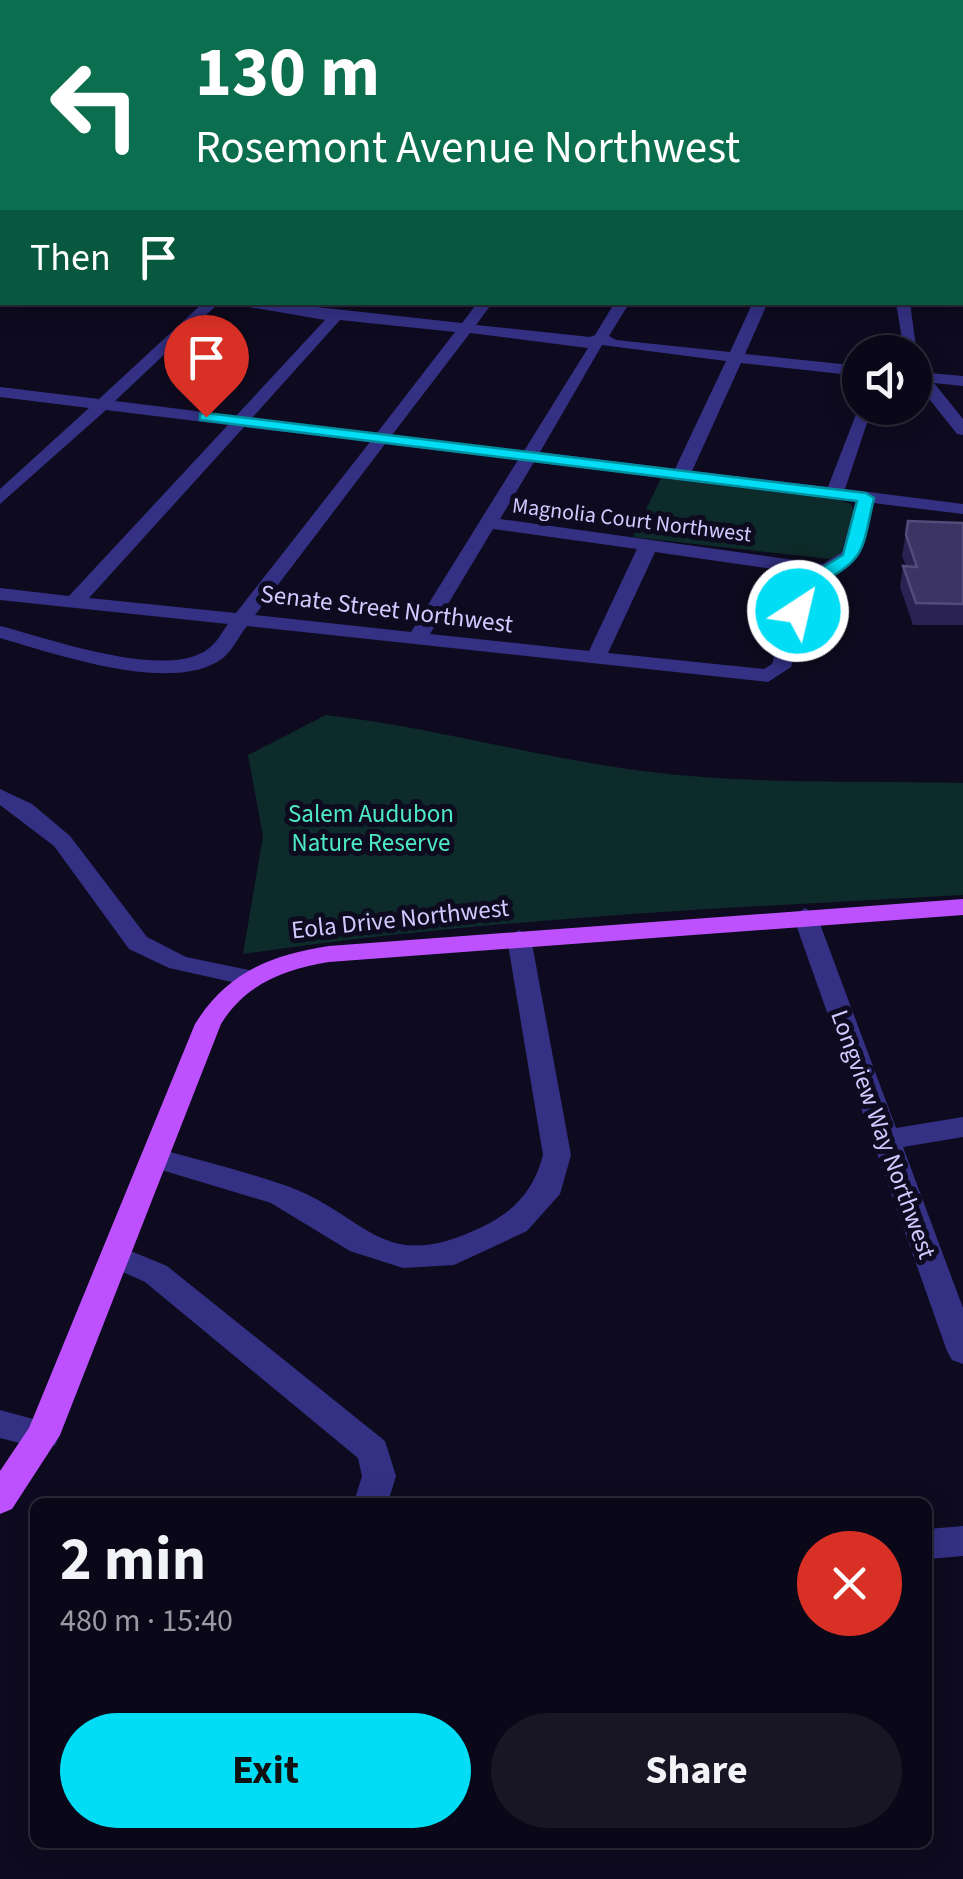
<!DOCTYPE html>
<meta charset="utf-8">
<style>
:root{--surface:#0a0818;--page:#181625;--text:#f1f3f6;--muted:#999aa2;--line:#2a2937;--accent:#00ddf5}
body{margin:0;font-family:"Source Sans 3",sans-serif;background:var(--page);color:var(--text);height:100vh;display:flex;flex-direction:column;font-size:38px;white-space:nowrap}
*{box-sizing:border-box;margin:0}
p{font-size:32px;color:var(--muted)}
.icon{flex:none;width:55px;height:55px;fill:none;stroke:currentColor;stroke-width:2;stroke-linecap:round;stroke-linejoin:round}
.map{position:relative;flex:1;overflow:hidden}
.side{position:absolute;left:30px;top:1498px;width:902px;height:350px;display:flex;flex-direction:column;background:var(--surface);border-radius:15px;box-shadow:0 5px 25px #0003,0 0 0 2px var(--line)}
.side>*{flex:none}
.top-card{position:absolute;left:0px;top:0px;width:965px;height:305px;box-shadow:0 5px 25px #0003,0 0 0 2px var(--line);background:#0b6e4f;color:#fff;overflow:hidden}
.buttons{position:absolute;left:842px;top:335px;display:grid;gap:20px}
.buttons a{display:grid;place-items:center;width:90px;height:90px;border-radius:50%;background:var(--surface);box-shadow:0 5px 25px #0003,0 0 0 2px var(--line);font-size:50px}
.pin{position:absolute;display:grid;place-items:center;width:85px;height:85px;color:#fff;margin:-102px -42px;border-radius:50% 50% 50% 0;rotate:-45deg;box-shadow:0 0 10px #0007}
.pin .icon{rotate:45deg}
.me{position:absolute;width:110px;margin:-55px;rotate:35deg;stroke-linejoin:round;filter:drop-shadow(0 0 8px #0008)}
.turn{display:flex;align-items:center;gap:35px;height:210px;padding:0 30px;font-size:45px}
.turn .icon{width:130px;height:130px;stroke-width:2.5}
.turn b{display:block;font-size:70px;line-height:85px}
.then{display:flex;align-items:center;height:95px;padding:0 30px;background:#0003;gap:20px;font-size:38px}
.round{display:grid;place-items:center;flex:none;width:105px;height:105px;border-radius:52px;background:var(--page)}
.overview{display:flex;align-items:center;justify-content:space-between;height:170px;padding:0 30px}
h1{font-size:60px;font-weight:700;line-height:75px}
.button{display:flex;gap:20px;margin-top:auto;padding:20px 30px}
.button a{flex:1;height:115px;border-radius:60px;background:var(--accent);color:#111;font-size:40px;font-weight:700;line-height:115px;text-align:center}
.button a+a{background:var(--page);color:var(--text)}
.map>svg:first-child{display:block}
.green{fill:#0d2b2a}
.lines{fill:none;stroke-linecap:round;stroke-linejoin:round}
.minor{fill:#343184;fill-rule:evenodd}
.major{fill:#be51ff;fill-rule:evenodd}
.wall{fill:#2a2250}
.building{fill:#3c3463;stroke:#534b7b;stroke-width:2.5}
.route{fill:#00ddf5;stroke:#00909f;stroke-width:2.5}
.labels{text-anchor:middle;stroke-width:10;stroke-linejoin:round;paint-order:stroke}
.far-street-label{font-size:22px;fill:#d0caff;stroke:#0e0b20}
.street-label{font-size:25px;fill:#d0caff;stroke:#0e0b20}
.park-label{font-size:25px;fill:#4ce9c2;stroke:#0e0b20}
</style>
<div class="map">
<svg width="963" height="1879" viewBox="0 0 963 1879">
<rect width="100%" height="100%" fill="#0e0b20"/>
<g class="green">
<polygon points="661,478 838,500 851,504 854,511 840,556 829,559 633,537"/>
<path d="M 326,715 C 432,727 535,757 642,771 C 748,785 856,780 963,783 L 963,895 C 723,908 481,919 243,954 L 263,836 L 248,755 Z"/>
</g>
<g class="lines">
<g class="minor">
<polygon points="475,0 520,0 522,2 478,2"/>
<polygon points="853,0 863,0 863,2 854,2"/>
<polygon points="908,0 918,0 919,2 910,2"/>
<rect x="962" y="29" width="1" height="6"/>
<rect x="0" y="36" width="2" height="6"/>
<rect x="962" y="98" width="1" height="6"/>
<rect x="962" y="179" width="1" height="8"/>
<rect x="0" y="191" width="2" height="8"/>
<rect x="962" y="285" width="1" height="8"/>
<path d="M 204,302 L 220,302 L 115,401 L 236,416 L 325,320 L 220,302 L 271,302 L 462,323 L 478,302 L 493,302 L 476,325 L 590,337 L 595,335 L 615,302 L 630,302 L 609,336 L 616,340 L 730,352 L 753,302 L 768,302 L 745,354 L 860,366 L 860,376 L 741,363 L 692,471 L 828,487 L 860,404 L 860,408 L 872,408 L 845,489 L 963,504 L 963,514 L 873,503 C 859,562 864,555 815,586 L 791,667 L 768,682 L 247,626 C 239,636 232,651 223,658 C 174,696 53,653 0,638 L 0,626 C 48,638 166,681 208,649 C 216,644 222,632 228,624 L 0,600 L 0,588 L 69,596 L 228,425 L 106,410 L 0,504 L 0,489 L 89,408 L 0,397 L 0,387 L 99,399 ZM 340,320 L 455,332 L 377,433 L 252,418 ZM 470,333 L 588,348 L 524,451 L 392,435 ZM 602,345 L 726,361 L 675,469 L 540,452 ZM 244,427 L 370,442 L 236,613 L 89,598 ZM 385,444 L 518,460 L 411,632 L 255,615 ZM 534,462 L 835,499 L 856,501 L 842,552 L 823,564 L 500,519 ZM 493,529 L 637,549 L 589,651 L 430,634 ZM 655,552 L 808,574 L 796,583 L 772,664 L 764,669 L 608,653 Z"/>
<polygon points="896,302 910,302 917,355 904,352"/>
<polygon points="915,356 920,358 929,373 963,376 963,386 934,383 963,419 963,435 957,434 915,381"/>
<polygon points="0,789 32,804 70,836 147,937 186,957 259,972 263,978 259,984 250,986 169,968 129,949 54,846 0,805"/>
<polygon points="805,908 817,916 896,1128 963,1117 963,1137 903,1147 963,1308 963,1364 952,1360 947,1351 793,916"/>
<path d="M 519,930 L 531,938 L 571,1155 L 560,1194 L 527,1231 L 454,1265 L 403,1268 L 350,1251 L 271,1203 L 145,1165 L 141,1158 L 145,1151 L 155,1148 C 199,1160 244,1171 287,1186 C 369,1216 381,1276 482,1227 C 515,1211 534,1190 543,1155 L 507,938 Z"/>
<polygon points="116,1245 167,1266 385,1441 396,1476 388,1502 354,1502 362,1476 358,1458 145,1282 105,1264 101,1256 105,1248"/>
<polygon points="0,1410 55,1425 60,1435 55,1445 43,1449 0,1438"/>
<polygon points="963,1526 963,1556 928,1559 928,1529"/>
</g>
<g class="major">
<polygon points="0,0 14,0 0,5"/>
<path d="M 963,899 L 963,915 L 329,962 C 285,969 245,984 221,1024 L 60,1435 L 12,1509 L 0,1514 L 0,1471 L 29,1428 L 195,1024 C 227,973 270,955 329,946 Z"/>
</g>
</g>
<polygon class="wall" points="908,521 963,523 963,625 913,625 900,587 903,566 906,566 902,556"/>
<polygon class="building" points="908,521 963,523 963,604 916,603 903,566 917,567 906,535"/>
<path class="route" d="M 206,413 L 866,493 L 874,498 C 861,553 867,559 814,586 L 807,611 L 798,616 L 789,611 L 797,583 L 843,555 L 857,501 L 200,420 L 200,414 Z"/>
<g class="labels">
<g class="far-street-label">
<text transform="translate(632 519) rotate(7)" y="8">Magnolia Court Northwest</text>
</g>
<g class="street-label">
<text transform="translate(387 608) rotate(7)" y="9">Senate Street Northwest</text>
<text transform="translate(400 918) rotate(-6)" y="9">Eola Drive Northwest</text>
<text transform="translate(884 1134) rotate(70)" y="9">Longview Way Northwest</text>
</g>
<g class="park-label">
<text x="371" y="822">Salem Audubon<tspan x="371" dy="29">Nature Reserve</tspan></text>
</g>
</g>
</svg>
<div class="buttons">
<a><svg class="icon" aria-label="sound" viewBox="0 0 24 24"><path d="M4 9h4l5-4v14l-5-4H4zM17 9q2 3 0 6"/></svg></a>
</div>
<div class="pin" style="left:206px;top:417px;background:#d93025"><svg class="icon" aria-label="arrive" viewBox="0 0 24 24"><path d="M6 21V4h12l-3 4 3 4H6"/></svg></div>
<svg class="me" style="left:798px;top:611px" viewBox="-20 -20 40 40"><circle r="17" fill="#00ddf5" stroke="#fff" stroke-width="3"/><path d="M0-11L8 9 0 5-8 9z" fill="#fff"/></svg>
<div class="top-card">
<div class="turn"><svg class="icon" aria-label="left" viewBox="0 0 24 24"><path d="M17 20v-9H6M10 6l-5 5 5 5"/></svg><div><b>130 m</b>Rosemont Avenue Northwest</div></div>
<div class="then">Then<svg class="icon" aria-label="arrive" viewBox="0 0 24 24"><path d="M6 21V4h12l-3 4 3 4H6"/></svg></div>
</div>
<section class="side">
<div class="overview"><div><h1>2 min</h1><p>480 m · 15:40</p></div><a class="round" style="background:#d93025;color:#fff"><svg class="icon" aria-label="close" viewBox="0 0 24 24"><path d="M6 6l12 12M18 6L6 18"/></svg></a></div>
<div class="button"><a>Exit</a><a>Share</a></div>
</section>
</div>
